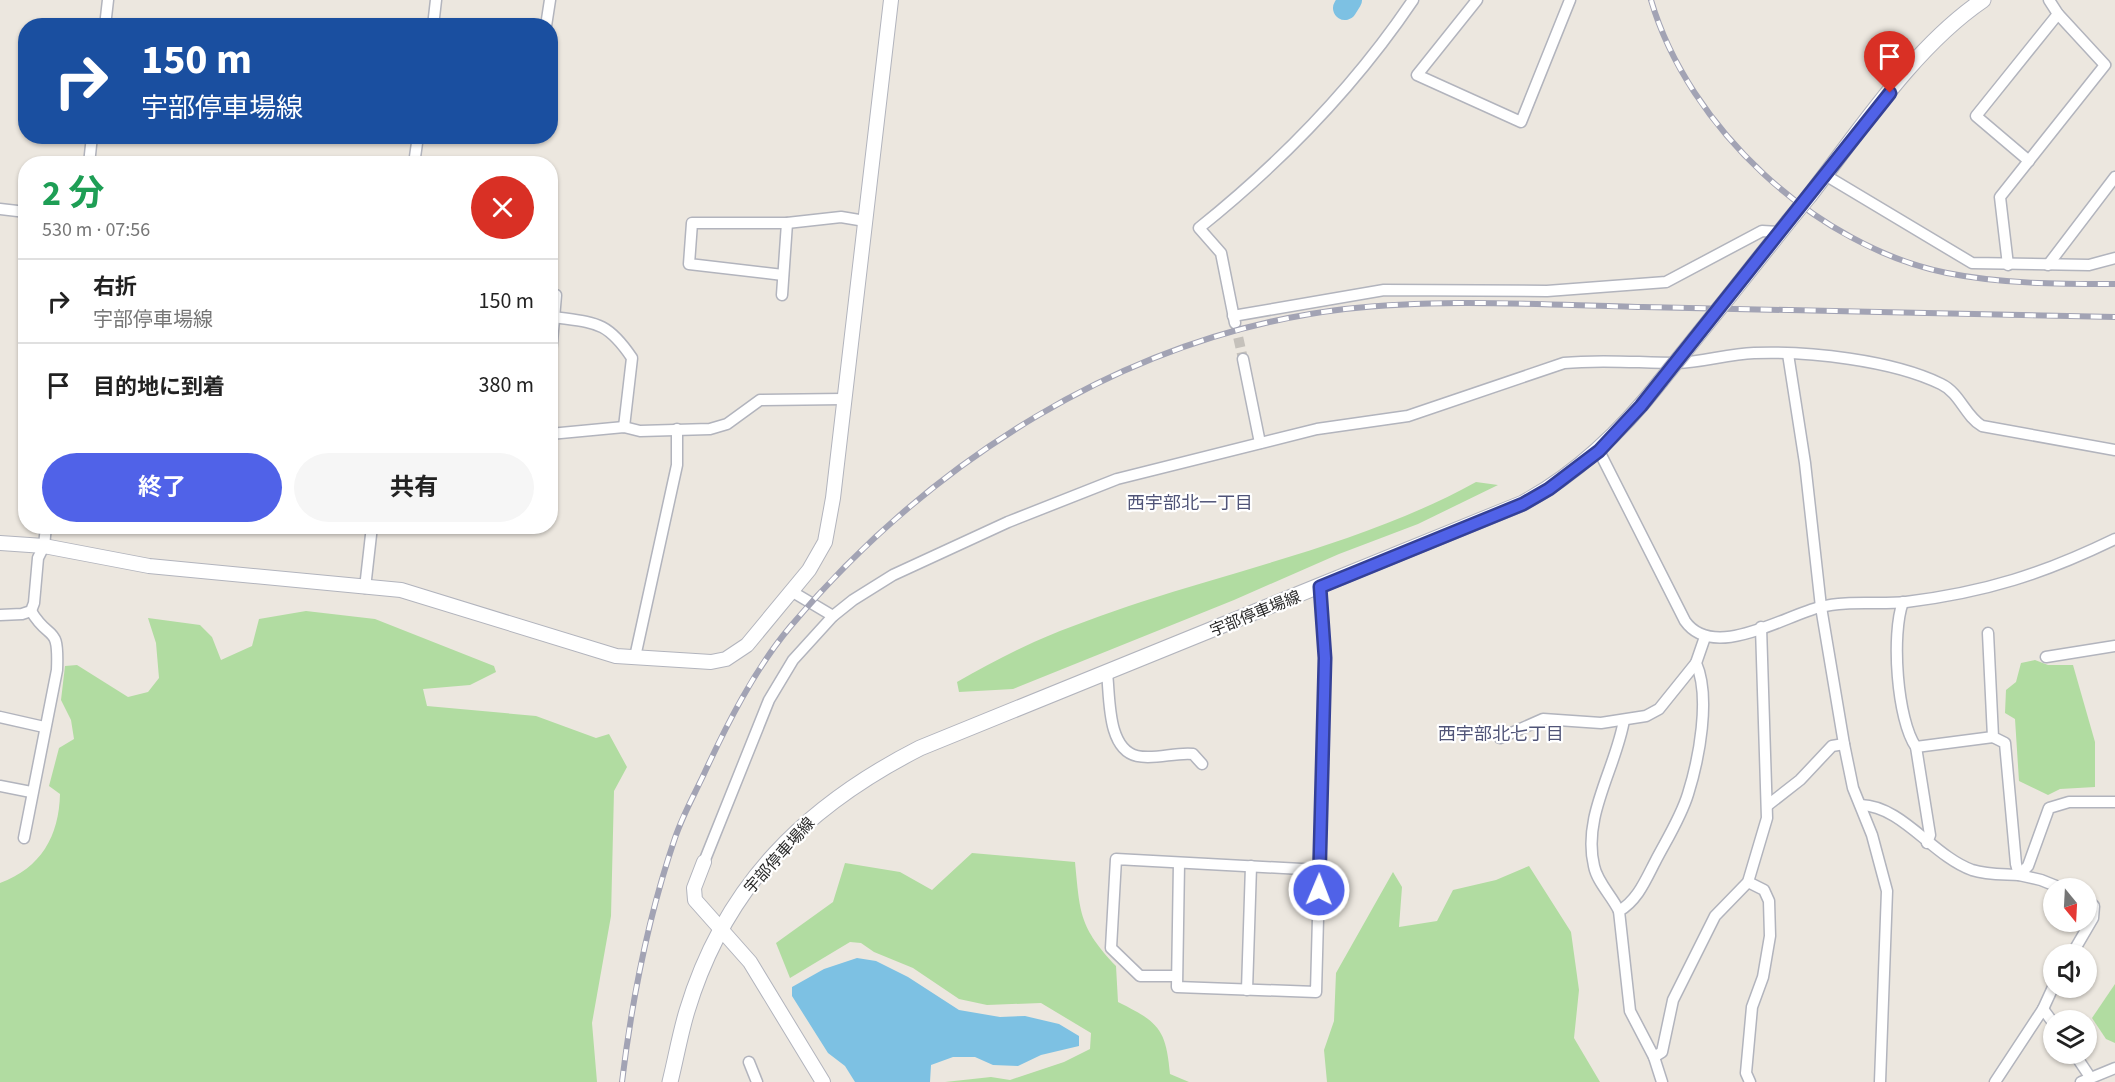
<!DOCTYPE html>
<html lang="ja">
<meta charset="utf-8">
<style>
:root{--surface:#fff;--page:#f6f6f6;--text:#222;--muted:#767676;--line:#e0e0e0;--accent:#5062e8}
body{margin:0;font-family:"Source Sans 3","Noto Sans JP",sans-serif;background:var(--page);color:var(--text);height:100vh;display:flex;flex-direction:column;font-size:22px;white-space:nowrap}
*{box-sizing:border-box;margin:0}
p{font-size:20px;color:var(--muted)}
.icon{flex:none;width:33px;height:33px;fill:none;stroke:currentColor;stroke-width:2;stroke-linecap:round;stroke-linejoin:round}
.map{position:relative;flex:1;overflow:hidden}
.sheet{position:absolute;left:18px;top:156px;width:540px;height:378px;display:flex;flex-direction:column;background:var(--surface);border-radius:24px;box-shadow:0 2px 4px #0004}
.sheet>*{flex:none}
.hud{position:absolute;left:18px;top:18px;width:540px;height:126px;border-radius:24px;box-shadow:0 2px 4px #0004;background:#1a4fa0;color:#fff;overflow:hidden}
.needle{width:39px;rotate:162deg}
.controls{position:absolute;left:2043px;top:878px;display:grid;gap:12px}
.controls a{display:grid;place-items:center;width:54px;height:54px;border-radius:50%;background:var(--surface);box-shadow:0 2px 4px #0004;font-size:30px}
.pin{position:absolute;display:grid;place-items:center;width:51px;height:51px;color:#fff;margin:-62px -26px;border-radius:50% 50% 50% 0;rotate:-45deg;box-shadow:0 0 6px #0007}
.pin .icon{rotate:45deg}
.me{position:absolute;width:66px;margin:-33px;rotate:1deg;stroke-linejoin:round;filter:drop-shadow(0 0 4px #0008)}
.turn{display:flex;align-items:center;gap:21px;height:126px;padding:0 24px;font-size:27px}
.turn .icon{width:78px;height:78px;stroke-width:2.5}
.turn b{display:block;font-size:42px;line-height:51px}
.round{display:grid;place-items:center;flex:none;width:63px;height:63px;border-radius:32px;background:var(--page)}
.overview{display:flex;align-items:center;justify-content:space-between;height:102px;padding:0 24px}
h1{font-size:36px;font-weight:700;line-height:45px;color:#1e9e55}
.button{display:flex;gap:12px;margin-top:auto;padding:12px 24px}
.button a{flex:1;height:69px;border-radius:36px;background:var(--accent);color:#fff;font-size:24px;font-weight:700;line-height:69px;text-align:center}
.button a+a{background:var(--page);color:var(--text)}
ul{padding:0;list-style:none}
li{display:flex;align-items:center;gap:18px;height:84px;padding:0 24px;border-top:2px solid var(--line)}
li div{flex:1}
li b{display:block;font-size:22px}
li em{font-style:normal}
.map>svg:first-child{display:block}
.green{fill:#b1dca1}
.water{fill:#7dc1e3}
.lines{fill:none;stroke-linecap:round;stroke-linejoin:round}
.river{stroke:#7dc1e3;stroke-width:24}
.minor-tunnel{stroke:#c5c1bb;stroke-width:10;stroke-dasharray:10 5;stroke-linecap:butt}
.minor-casing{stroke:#b2b4bd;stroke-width:13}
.tertiary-casing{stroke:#b2b4bd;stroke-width:16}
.secondary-casing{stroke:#b2b4bd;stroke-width:17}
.minor{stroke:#fff;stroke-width:10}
.tertiary{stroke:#fff;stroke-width:14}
.secondary{stroke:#fff;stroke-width:15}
.rail-casing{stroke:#a2a3b4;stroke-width:6}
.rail{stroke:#fff;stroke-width:4;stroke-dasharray:11;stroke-linecap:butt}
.secondary-bridge-casing{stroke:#b2b4bd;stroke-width:17;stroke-linecap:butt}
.secondary-bridge{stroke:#fff;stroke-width:15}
.route-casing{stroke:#344097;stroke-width:15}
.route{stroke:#5062e8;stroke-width:10}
.labels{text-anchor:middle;stroke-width:4.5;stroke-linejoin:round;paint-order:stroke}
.street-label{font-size:16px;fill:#2b2b2b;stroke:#fff}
.neighbourhood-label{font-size:18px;fill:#505478;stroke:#fff}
</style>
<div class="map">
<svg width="2115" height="1082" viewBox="0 0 2115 1082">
<rect width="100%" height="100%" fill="#ece7df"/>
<g class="green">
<path d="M 1476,482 L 1498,485 L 1418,524 L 1339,554 L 1234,600 L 1013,689 L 959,692 L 957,682 C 982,668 1008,654 1034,642 C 1068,627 1105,614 1141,602 C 1252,566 1373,539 1476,482 Z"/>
<path d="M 306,611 L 375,619 L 494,666 L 496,672 L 470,685 L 423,689 L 427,706 L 536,716 L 596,738 L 609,734 L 627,767 L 614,791 L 611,916 L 592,1023 L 597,1082 L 0,1082 L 0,883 C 41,868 59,836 60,794 L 49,786 L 59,748 L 74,739 L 71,720 L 61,700 L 65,666 L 77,665 L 128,697 L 148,692 L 159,678 L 156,643 L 148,618 L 200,625 L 212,637 L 221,660 L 252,646 L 259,619 Z"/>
<polygon points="2035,660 2048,665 2073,665 2095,742 2095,787 2060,789 2048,795 2019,781 2015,719 2005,713 2006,690 2016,682 2021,663"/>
<path d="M 972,853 L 1075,862 C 1080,913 1079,927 1116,966 L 1118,1002 C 1158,1022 1166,1028 1170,1074 L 1189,1082 L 945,1082 L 991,1077 L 1010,1080 L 1064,1062 L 1090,1049 L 1091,1033 L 1041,1003 L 987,1005 L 959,999 L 913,968 L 874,952 L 861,943 L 850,942 L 790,978 L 776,943 L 833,902 L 845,863 L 900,872 L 932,890 Z"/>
<polygon points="1529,866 1571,932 1579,990 1574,1038 1600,1082 1327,1082 1324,1050 1334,1021 1336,973 1393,872 1402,887 1399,927 1437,921 1453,890 1496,880"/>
<polygon points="2115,984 2115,1043 2106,1039 2092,1018"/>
</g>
<polygon class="water" points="857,958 876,961 908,977 959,1010 1000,1017 1025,1016 1059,1024 1079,1036 1079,1046 1041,1055 1018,1066 993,1065 975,1057 953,1057 931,1065 930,1082 855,1082 845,1066 828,1053 792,996 792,987 824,969"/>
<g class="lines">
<polyline class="river" points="1345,8 1350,0"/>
<polyline class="minor-tunnel" points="1235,323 1243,359"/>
<defs>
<g id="minor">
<polyline points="1477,0 1417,75 1521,122 1570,0"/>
<polyline points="105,26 108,0"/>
<polyline points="433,26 436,0"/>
<polyline points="546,26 550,0"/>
<polyline points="2029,161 1976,116 2058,14"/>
<polyline points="89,164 92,136"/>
<polyline points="414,164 418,136"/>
<polyline points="1825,175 1972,263 2089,265 2115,258"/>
<polyline points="0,209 26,212"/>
<polyline points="2008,265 2000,197 2105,65 2058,14 2049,0"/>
<polyline points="2048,265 2115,177"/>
<polyline points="783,275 689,264 692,223 787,223 841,217 865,221"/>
<polyline points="782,295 787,223"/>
<polyline points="1233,316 1384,290 1547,291 1666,282 1762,231 1779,232"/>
<path d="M 554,317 C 596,323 607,321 632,358 L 624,427"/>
<path d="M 1235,323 L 1221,253 L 1199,228 C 1280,163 1355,86 1413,0"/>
<polyline points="1788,354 1805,463 1821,607 1844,744 1853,788 1872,835 1887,891 1880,1082"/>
<polyline points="1243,359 1260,443"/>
<polyline points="550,366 556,295"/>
<polyline points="550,434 624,427 640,431 710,429 727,424 760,400 844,399"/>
<path d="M 1599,451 L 1685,621 C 1713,661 1782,617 1820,607 C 1848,600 1878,605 1906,602 C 1986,592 2043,574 2115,539"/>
<polyline points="365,588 372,526"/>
<polyline points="791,591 833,616"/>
<path d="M 1903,602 C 1891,634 1897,720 1916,747 L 1930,835 L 1927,843"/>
<polyline points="0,615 22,614 31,611 34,603 38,558 44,546 46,526"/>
<polyline points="1988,633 1993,737 2005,743 2016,864 2019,875 2041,880 2061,888"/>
<polyline points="635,657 677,465 677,429"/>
<polyline points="2046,657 2115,646"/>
<path d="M 1107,673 C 1110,698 1107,749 1137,756 C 1155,760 1175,752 1193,754 L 1202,764"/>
<polyline points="0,717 44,727"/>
<polyline points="1500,738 1543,719 1601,723 1646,716 1659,709 1696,663"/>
<polyline points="1916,747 1993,737"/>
<polyline points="0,786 31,792"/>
<polyline points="1768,805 1800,780 1832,746 1844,744"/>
<path d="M 1861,805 C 1902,806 1933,856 1972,870 C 1987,875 2003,874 2019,875 L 2028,866 L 2049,808 L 2069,802 L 2115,802"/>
<path d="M 24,838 L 57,670 C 59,622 50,643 31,611"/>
<path d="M 704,862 L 769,700 L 793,660 L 833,616 L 853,600 L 893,575 L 1008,522 L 1117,479 L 1317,429 L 1408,416 L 1564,363 C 1602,359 1639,363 1677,363 C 1703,362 1728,354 1754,353 C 1808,351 1892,360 1941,384 C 1960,393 1965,416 1982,426 L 2115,450"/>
<polyline points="1179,863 1177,987 1316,992 1325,658 1320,587"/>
<polyline points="1748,882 1764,890 1769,901 1770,936 1763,977 1752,1007 1746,1073 1750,1082"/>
<path d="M 1619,911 C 1612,896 1597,882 1594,866 C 1582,816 1616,768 1624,720"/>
<polyline points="2072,954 2093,918 2094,906 2086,899"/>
<polyline points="1176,976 1140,976 1111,948 1116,859 1320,870"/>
<polyline points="1247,990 1251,866"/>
<polyline points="2043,1009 2054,1024"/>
<polyline points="2074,1053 2090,1077"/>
<polyline points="1654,1057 1662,1052 1673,1000 1715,916 1748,882 1767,818 1761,627"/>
<polyline points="749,1062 757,1082"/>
<path d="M 1662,1082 L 1654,1057 L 1630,1011 L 1619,911 C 1638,900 1646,879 1656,860 C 1667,839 1681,817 1688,794 C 1699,759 1711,697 1696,663 L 1705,637"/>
<polyline points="1995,1082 2043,1009 2054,985"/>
<polyline points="2081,1082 2115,1068"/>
</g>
<g id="tertiary">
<polyline points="0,543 44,546 149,566 401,590 616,656 711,662 726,659 747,645 809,570 825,542 833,498 891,0"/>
<polyline points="704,862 694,888 695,900 750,962 823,1082"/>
</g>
<g id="secondary">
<path d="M 1810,195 C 1861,129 1914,47 1983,0"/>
<polyline points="1730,295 1788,222"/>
<path d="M 670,1082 C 676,1058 680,1034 687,1011 C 725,885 806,806 920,748 L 1523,503 C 1578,473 1621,432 1660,382"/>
</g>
</defs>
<use href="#minor" class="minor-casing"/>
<use href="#tertiary" class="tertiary-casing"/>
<use href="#secondary" class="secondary-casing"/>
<use href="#minor" class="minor"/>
<use href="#tertiary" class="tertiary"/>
<use href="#secondary" class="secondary"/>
<defs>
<g id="rail">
<path d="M 1651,0 C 1688,127 1817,247 1947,273 C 2002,284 2059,284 2115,284"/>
<path d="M 622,1082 C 632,999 648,917 675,838 C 682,817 693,797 703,776 C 726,726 754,670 790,627 C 930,461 1126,335 1345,309 C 1443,298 1545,305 1643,307 C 1800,310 1958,314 2115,317"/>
</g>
</defs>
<use href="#rail" class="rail-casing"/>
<use href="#rail" class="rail"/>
<defs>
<g id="secondary-bridge">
<polyline points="1788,222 1810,195"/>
<polyline points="1660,382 1730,295"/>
</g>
</defs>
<use href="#secondary-bridge" class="secondary-bridge-casing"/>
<use href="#secondary-bridge" class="secondary-bridge"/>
</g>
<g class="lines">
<defs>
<polyline id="route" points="1319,890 1325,658 1320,587 1523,504 1549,489 1599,451 1641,406 1890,93"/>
</defs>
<use href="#route" class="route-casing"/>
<use href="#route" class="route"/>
</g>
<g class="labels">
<g class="street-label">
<text transform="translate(1255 613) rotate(-22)" y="6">宇部停車場線</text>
<text transform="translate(779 855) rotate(-48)" y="6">宇部停車場線</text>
</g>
<g class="neighbourhood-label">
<text x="1190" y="509">西宇部北一丁目</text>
<text x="1501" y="740">西宇部北七丁目</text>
</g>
</g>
</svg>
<div class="controls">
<a><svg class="needle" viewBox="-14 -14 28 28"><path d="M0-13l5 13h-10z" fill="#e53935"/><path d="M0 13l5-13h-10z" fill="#767676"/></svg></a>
<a><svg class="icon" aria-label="sound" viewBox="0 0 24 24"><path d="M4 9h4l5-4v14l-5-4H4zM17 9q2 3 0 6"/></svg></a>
<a><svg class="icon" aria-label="layers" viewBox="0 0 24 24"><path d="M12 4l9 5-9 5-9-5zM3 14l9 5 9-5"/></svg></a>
</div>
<div class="pin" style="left:1890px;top:93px;background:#d93025"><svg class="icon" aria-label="arrive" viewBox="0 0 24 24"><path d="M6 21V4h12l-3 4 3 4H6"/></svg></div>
<svg class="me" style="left:1319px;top:890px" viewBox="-20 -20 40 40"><circle r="17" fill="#5062e8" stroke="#fff" stroke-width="3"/><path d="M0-11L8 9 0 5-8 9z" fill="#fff"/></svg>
<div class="hud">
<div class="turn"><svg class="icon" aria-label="right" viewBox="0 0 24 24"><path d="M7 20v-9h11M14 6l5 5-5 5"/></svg><div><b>150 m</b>宇部停車場線</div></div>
</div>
<section class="sheet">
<div class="overview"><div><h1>2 分</h1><p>530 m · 07:56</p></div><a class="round" style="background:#d93025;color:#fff"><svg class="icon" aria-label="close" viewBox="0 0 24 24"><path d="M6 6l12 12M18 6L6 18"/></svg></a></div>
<ul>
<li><svg class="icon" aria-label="right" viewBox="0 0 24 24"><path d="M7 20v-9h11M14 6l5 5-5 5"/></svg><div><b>右折</b><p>宇部停車場線</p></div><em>150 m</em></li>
<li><svg class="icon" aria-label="arrive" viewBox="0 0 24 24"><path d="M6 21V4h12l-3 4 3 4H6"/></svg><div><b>目的地に到着</b></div><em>380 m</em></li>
</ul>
<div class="button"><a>終了</a><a>共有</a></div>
</section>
</div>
